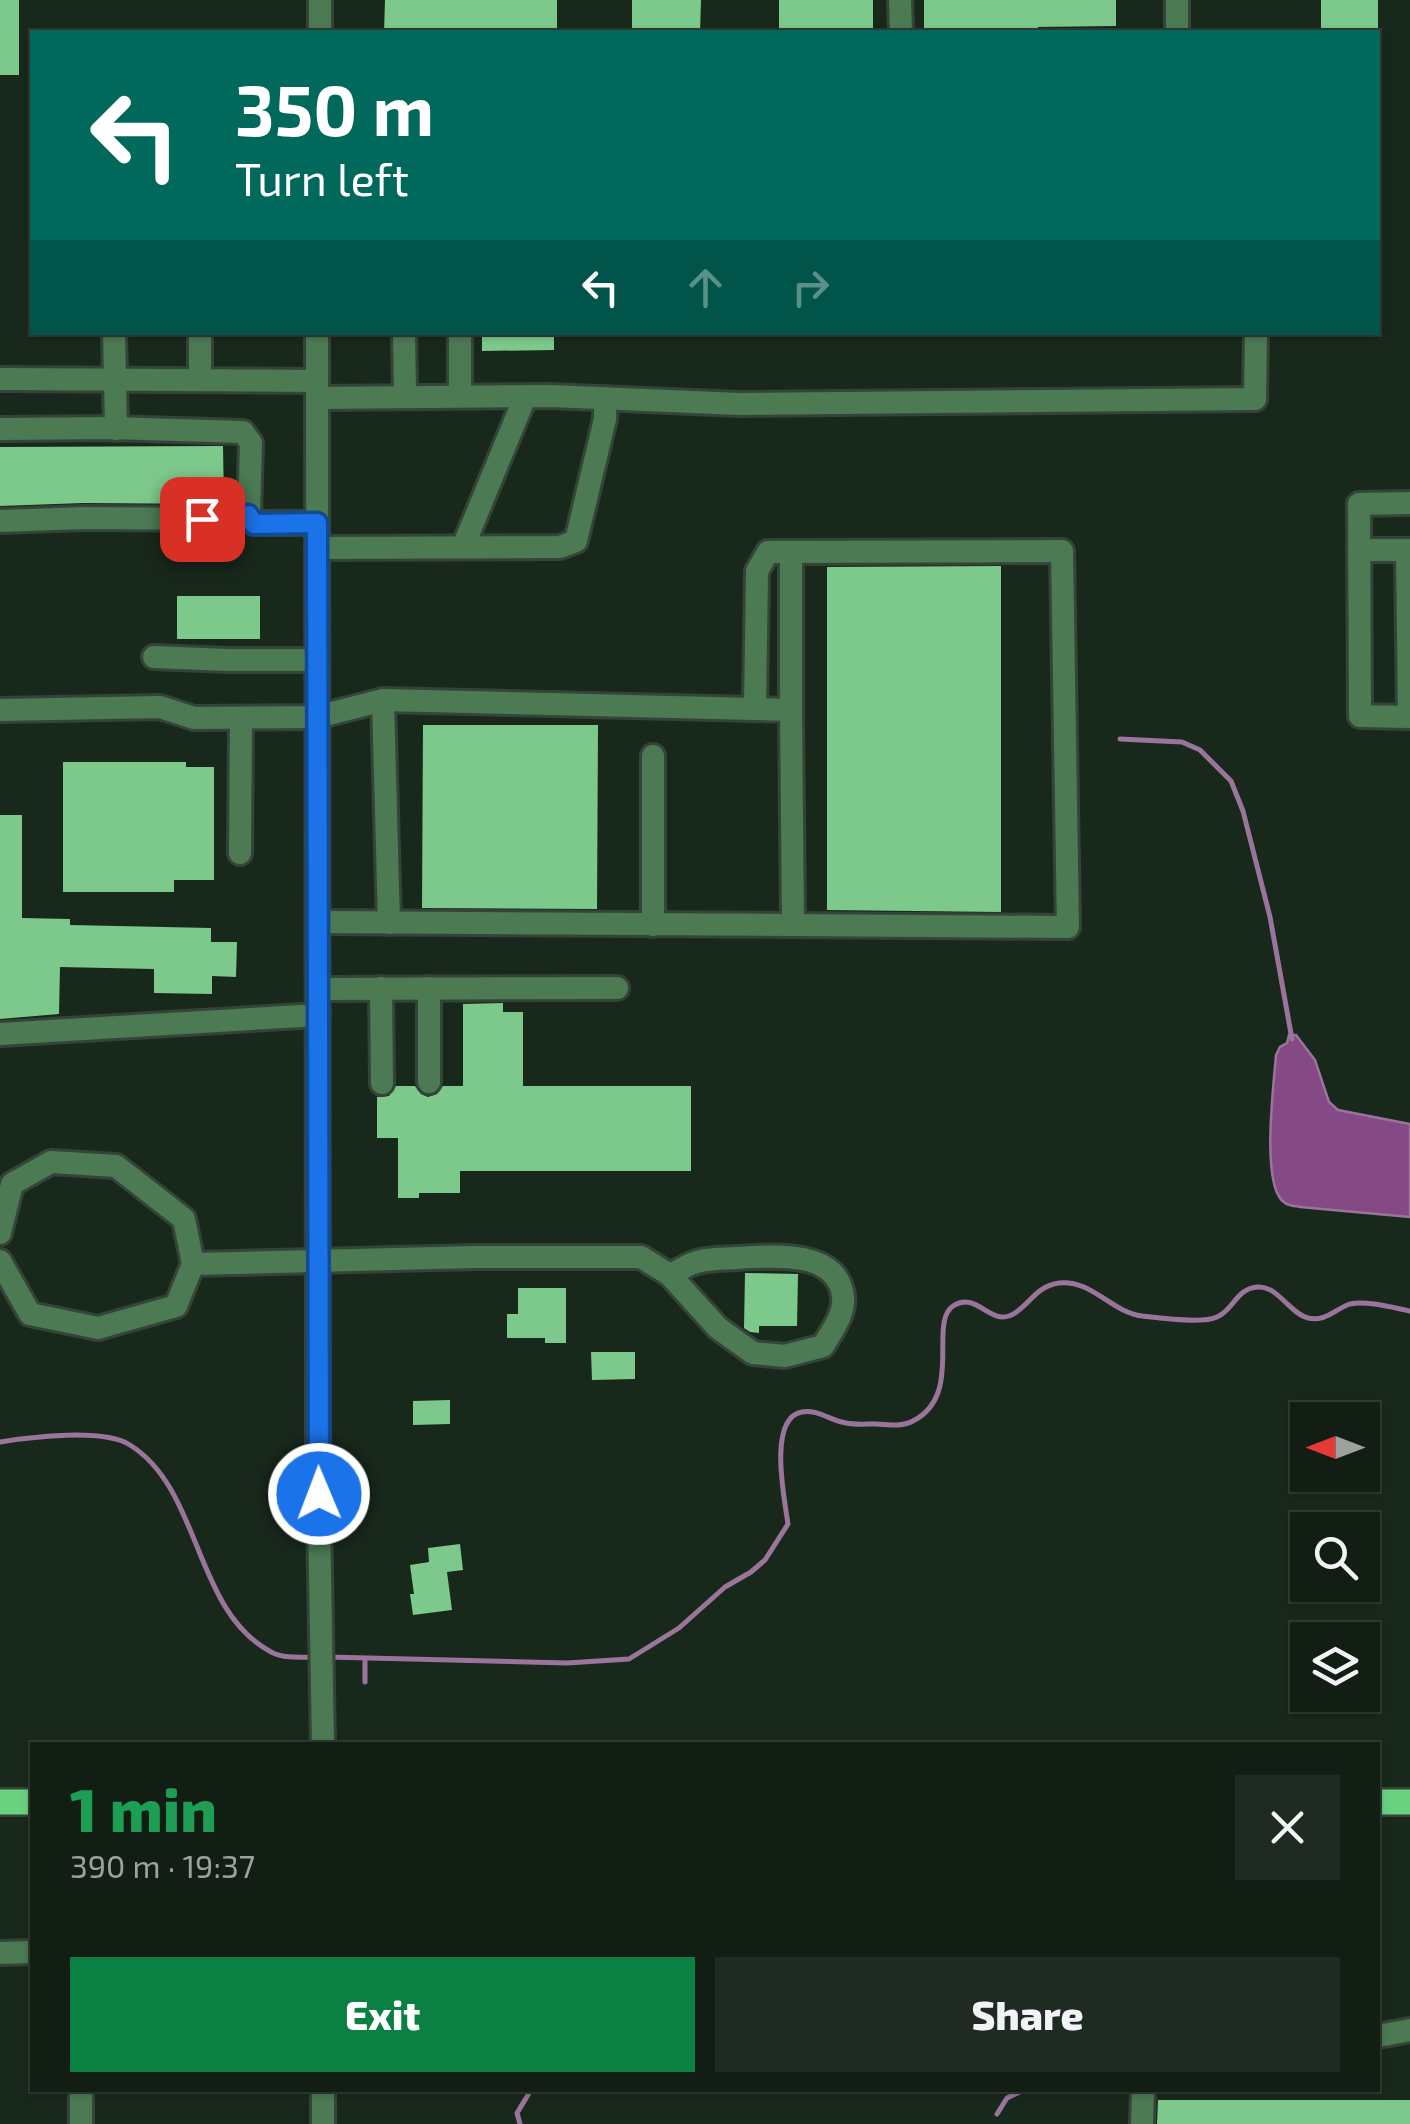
<!DOCTYPE html>
<meta charset="utf-8">
<style>
:root{--surface:#121e14;--page:#1f2b22;--text:#f1f3f6;--muted:#9ca2a0;--line:#313c34;--accent:#0b8043}
body{margin:0;font-family:"Exo 2",sans-serif;background:var(--page);color:var(--text);height:100vh;display:flex;flex-direction:column;font-size:38px;white-space:nowrap}
*{box-sizing:border-box;margin:0}
p{font-size:32px;color:var(--muted)}
.icon{flex:none;width:55px;height:55px;fill:none;stroke:currentColor;stroke-width:2;stroke-linecap:round;stroke-linejoin:round}
.map{position:relative;flex:1;overflow:hidden}
.side{position:absolute;left:30px;top:1742px;width:1350px;height:350px;display:flex;flex-direction:column;background:var(--surface);border-radius:0px;box-shadow:0 2px 8px #0004,0 0 0 2px var(--line)}
.side>*{flex:none}
.hud{position:absolute;left:30px;top:30px;width:1350px;height:305px;border-radius:0px;box-shadow:0 2px 8px #0004,0 0 0 2px var(--line);background:#00695c;color:#fff;overflow:hidden}
.needle{width:65px;rotate:270deg}
.buttons{position:absolute;left:1290px;top:1402px;display:grid;gap:20px}
.buttons a{display:grid;place-items:center;width:90px;height:90px;border-radius:0px;background:var(--surface);box-shadow:0 2px 8px #0004,0 0 0 2px var(--line);font-size:50px}
.pin{position:absolute;display:grid;place-items:center;width:85px;height:85px;color:#fff;margin:-42px;border-radius:20px;box-shadow:0 5px 15px #0006}
.me{position:absolute;width:110px;margin:-55px;rotate:359deg;stroke-linejoin:round;filter:drop-shadow(0 0 8px #0008)}
.turn{display:flex;align-items:center;gap:35px;height:210px;padding:0 40px;font-size:45px}
.turn .icon{width:130px;height:130px;stroke-width:2.5}
.turn b{display:block;font-size:70px;line-height:85px}
.lanes{display:flex;align-items:center;height:95px;padding:0 40px;background:#0003;justify-content:center;gap:50px;direction:ltr}
.lanes .off{opacity:.35}
.round{display:grid;place-items:center;flex:none;width:105px;height:105px;border-radius:0px;background:var(--page)}
.headline{display:flex;align-items:center;justify-content:space-between;height:170px;padding:0 40px}
h1{font-size:60px;font-weight:800;line-height:75px;color:#1e9e55}
.primary-button{display:flex;gap:20px;margin-top:auto;padding:20px 40px}
.primary-button a{flex:1;height:115px;border-radius:0px;background:var(--accent);color:#fff;font-size:40px;font-weight:800;line-height:115px;text-align:center}
.primary-button a+a{background:var(--page);color:var(--text)}
.map>svg:first-child{display:block}
.water{fill:#854985;stroke:#9b749b;stroke-width:2.5}
.lines{fill:none;stroke-linecap:round;stroke-linejoin:round}
.stream{stroke:#9b749b;stroke-width:5}
.building{fill:#7dc98b}
.minor-casing{stroke:#354438;stroke-width:28}
.major-casing{stroke:#354438;stroke-width:30}
.minor{stroke:#4b7a53;stroke-width:22}
.major{stroke:#6ad181;stroke-width:25}
.route-casing{stroke:#114b97;stroke-width:25}
.route{stroke:#1a73e8;stroke-width:18}
</style>
<div class="map">
<svg width="1410" height="2124" viewBox="0 0 1410 2124">
<rect width="100%" height="100%" fill="#18281b"/>
<path class="water" d="M 1289,1035 L 1296,1035 L 1315,1060 L 1329,1102 L 1338,1110 L 1410,1124 L 1410,1217 L 1300,1207 C 1295,1206 1289,1206 1285,1203 C 1260,1188 1274,1083 1276,1055 L 1280,1047 L 1287,1043 Z"/>
<g class="lines">
<g class="stream">
<polyline points="1120,739 1182,742 1200,750 1231,781 1243,811 1270,917 1292,1039"/>
<path d="M 0,1442 C 31,1437 103,1428 130,1445 C 202,1490 193,1610 271,1652 C 284,1659 302,1657 317,1657"/>
<path d="M 328,1657 L 567,1663 L 629,1659 L 679,1628 L 725,1587 L 751,1572 L 765,1560 L 788,1524 C 785,1501 767,1418 802,1412 C 818,1409 831,1421 846,1423 C 855,1425 866,1424 876,1424 C 888,1425 902,1427 913,1421 C 964,1395 928,1323 953,1306 C 975,1291 989,1323 1009,1316 C 1027,1310 1034,1286 1059,1283 C 1091,1279 1111,1312 1142,1316 C 1159,1318 1202,1324 1217,1317 C 1234,1310 1236,1288 1258,1287 C 1278,1286 1289,1313 1308,1318 C 1326,1322 1335,1309 1350,1304 C 1365,1300 1395,1308 1410,1311"/>
<polyline points="365,1660 365,1682"/>
<polyline points="997,2114 1007,2098 1024,2090"/>
<polyline points="520,2124 517,2113 531,2090"/>
</g>
</g>
<g class="building">
<rect x="0" y="0" width="19" height="75"/>
<polygon points="385,0 557,0 557,32 384,32"/>
<polygon points="632,0 701,0 700,32 632,32"/>
<rect x="779" y="0" width="94" height="32"/>
<polygon points="924,0 1116,0 1116,26 1038,27 1038,32 924,32"/>
<rect x="1321" y="0" width="57" height="32"/>
<polygon points="482,332 554,332 554,350 482,351"/>
<polygon points="223,446 224,504 83,503 0,506 0,447"/>
<polygon points="1001,566 1001,912 827,910 827,567"/>
<rect x="177" y="596" width="83" height="43"/>
<polygon points="423,725 598,725 597,909 422,908"/>
<polygon points="63,762 186,762 186,767 214,767 214,880 174,880 174,892 63,892"/>
<polygon points="0,815 22,815 22,918 70,919 70,925 211,928 211,942 237,942 236,977 212,976 212,994 154,993 154,969 60,967 59,1014 0,1019"/>
<polygon points="503,1003 503,1012 523,1012 523,1086 691,1086 691,1171 460,1171 460,1193 419,1193 419,1198 398,1198 398,1138 377,1138 377,1097 389,1096 396,1086 415,1086 421,1094 428,1097 437,1094 443,1086 463,1086 463,1004"/>
<polygon points="745,1273 798,1274 797,1326 759,1326 759,1333 750,1332 744,1328"/>
<polygon points="518,1288 566,1288 566,1343 545,1343 545,1338 507,1338 507,1314 518,1314"/>
<polygon points="591,1352 635,1352 635,1379 592,1380"/>
<polygon points="450,1400 450,1424 413,1425 413,1401"/>
<polygon points="460,1544 463,1570 447,1572 452,1610 413,1615 410,1594 414,1594 410,1565 429,1562 428,1548"/>
<polygon points="1158,2100 1410,2100 1410,2124 1157,2124"/>
</g>
<g class="lines">
<defs>
<g id="minor">
<polyline points="900,0 901,32"/>
<polyline points="1177,0 1177,32"/>
<polyline points="320,32 320,0"/>
<polyline points="114,332 116,429"/>
<polyline points="317,332 318,1458 323,1745"/>
<polyline points="404,332 405,396"/>
<polyline points="0,379 317,381"/>
<polyline points="200,380 200,332"/>
<polyline points="460,396 460,332"/>
<polyline points="317,398 551,396 740,404 1255,399 1256,332"/>
<polyline points="0,429 111,428 243,432 251,443 249,515"/>
<polyline points="1410,503 1359,504 1360,716 1409,717 1407,550 1410,550"/>
<polyline points="0,521 84,518 225,519 249,515 254,523 317,523"/>
<polyline points="463,547 525,397"/>
<polyline points="317,548 560,547 576,541 605,419 605,398"/>
<polyline points="1359,550 1407,550"/>
<polyline points="154,657 228,660 317,660"/>
<polyline points="383,700 389,923"/>
<polyline points="755,709 757,571 768,552 1062,551 1068,927 793,925"/>
<polyline points="0,710 160,707 194,718 317,717 383,700 791,710 793,925 318,922"/>
<polyline points="791,710 791,552"/>
<polyline points="653,756 653,925"/>
<polyline points="240,853 241,718"/>
<polyline points="381,988 382,1083"/>
<polyline points="318,989 617,988"/>
<polyline points="0,1034 318,1015"/>
<polyline points="429,1082 429,988"/>
<polyline points="0,1233 12,1184 51,1162 116,1166 184,1219 193,1264 176,1306 98,1328 30,1314 0,1261"/>
<path d="M 193,1264 L 474,1257 L 641,1257 L 670,1275 L 718,1328 L 753,1353 L 785,1356 L 823,1346 C 832,1331 845,1314 843,1296 C 837,1249 771,1256 737,1258 C 722,1259 705,1258 691,1264 C 684,1267 677,1272 670,1275"/>
<polyline points="0,1953 32,1952"/>
<polyline points="1378,2036 1410,2030"/>
<polyline points="81,2090 81,2124"/>
<polyline points="323,2124 323,2090"/>
<polyline points="1142,2124 1143,2090"/>
</g>
<g id="major">
<polyline points="0,1802 32,1802"/>
<polyline points="1378,1802 1410,1802"/>
</g>
</defs>
<use href="#minor" class="minor-casing"/>
<use href="#major" class="major-casing"/>
<use href="#minor" class="minor"/>
<use href="#major" class="major"/>
</g>
<g class="lines">
<defs>
<polyline id="route" points="202,519 225,519 248,515 254,524 317,523 319,1494"/>
</defs>
<use href="#route" class="route-casing"/>
<use href="#route" class="route"/>
</g>
</svg>
<div class="buttons">
<a><svg class="needle" viewBox="-14 -14 28 28"><path d="M0-13l5 13h-10z" fill="#e53935"/><path d="M0 13l5-13h-10z" fill="#9ca2a0"/></svg></a>
<a><svg class="icon" aria-label="search" viewBox="0 0 24 24"><circle cx="10" cy="10" r="6"/><path d="M15 15l6 6"/></svg></a>
<a><svg class="icon" aria-label="layers" viewBox="0 0 24 24"><path d="M12 4l9 5-9 5-9-5zM3 14l9 5 9-5"/></svg></a>
</div>
<div class="pin" style="left:202px;top:519px;background:#d93025"><svg class="icon" aria-label="arrive" viewBox="0 0 24 24"><path d="M6 21V4h12l-3 4 3 4H6"/></svg></div>
<svg class="me" style="left:319px;top:1494px" viewBox="-20 -20 40 40"><circle r="17" fill="#1a73e8" stroke="#fff" stroke-width="3"/><path d="M0-11L8 9 0 5-8 9z" fill="#fff"/></svg>
<div class="hud">
<div class="turn"><svg class="icon" aria-label="left" viewBox="0 0 24 24"><path d="M17 20v-9H6M10 6l-5 5 5 5"/></svg><div><b>350 m</b>Turn left</div></div>
<div class="lanes"><svg class="icon" aria-label="left" viewBox="0 0 24 24"><path d="M17 20v-9H6M10 6l-5 5 5 5"/></svg><svg class="icon off" aria-label="ahead" viewBox="0 0 24 24"><path d="M12 20V5M6 11l6-6 6 6"/></svg><svg class="icon off" aria-label="right" viewBox="0 0 24 24"><path d="M7 20v-9h11M14 6l5 5-5 5"/></svg></div>
</div>
<section class="side">
<div class="headline"><div><h1>1 min</h1><p>390 m · 19:37</p></div><a class="round"><svg class="icon" aria-label="close" viewBox="0 0 24 24"><path d="M6 6l12 12M18 6L6 18"/></svg></a></div>
<div class="primary-button"><a>Exit</a><a>Share</a></div>
</section>
</div>
